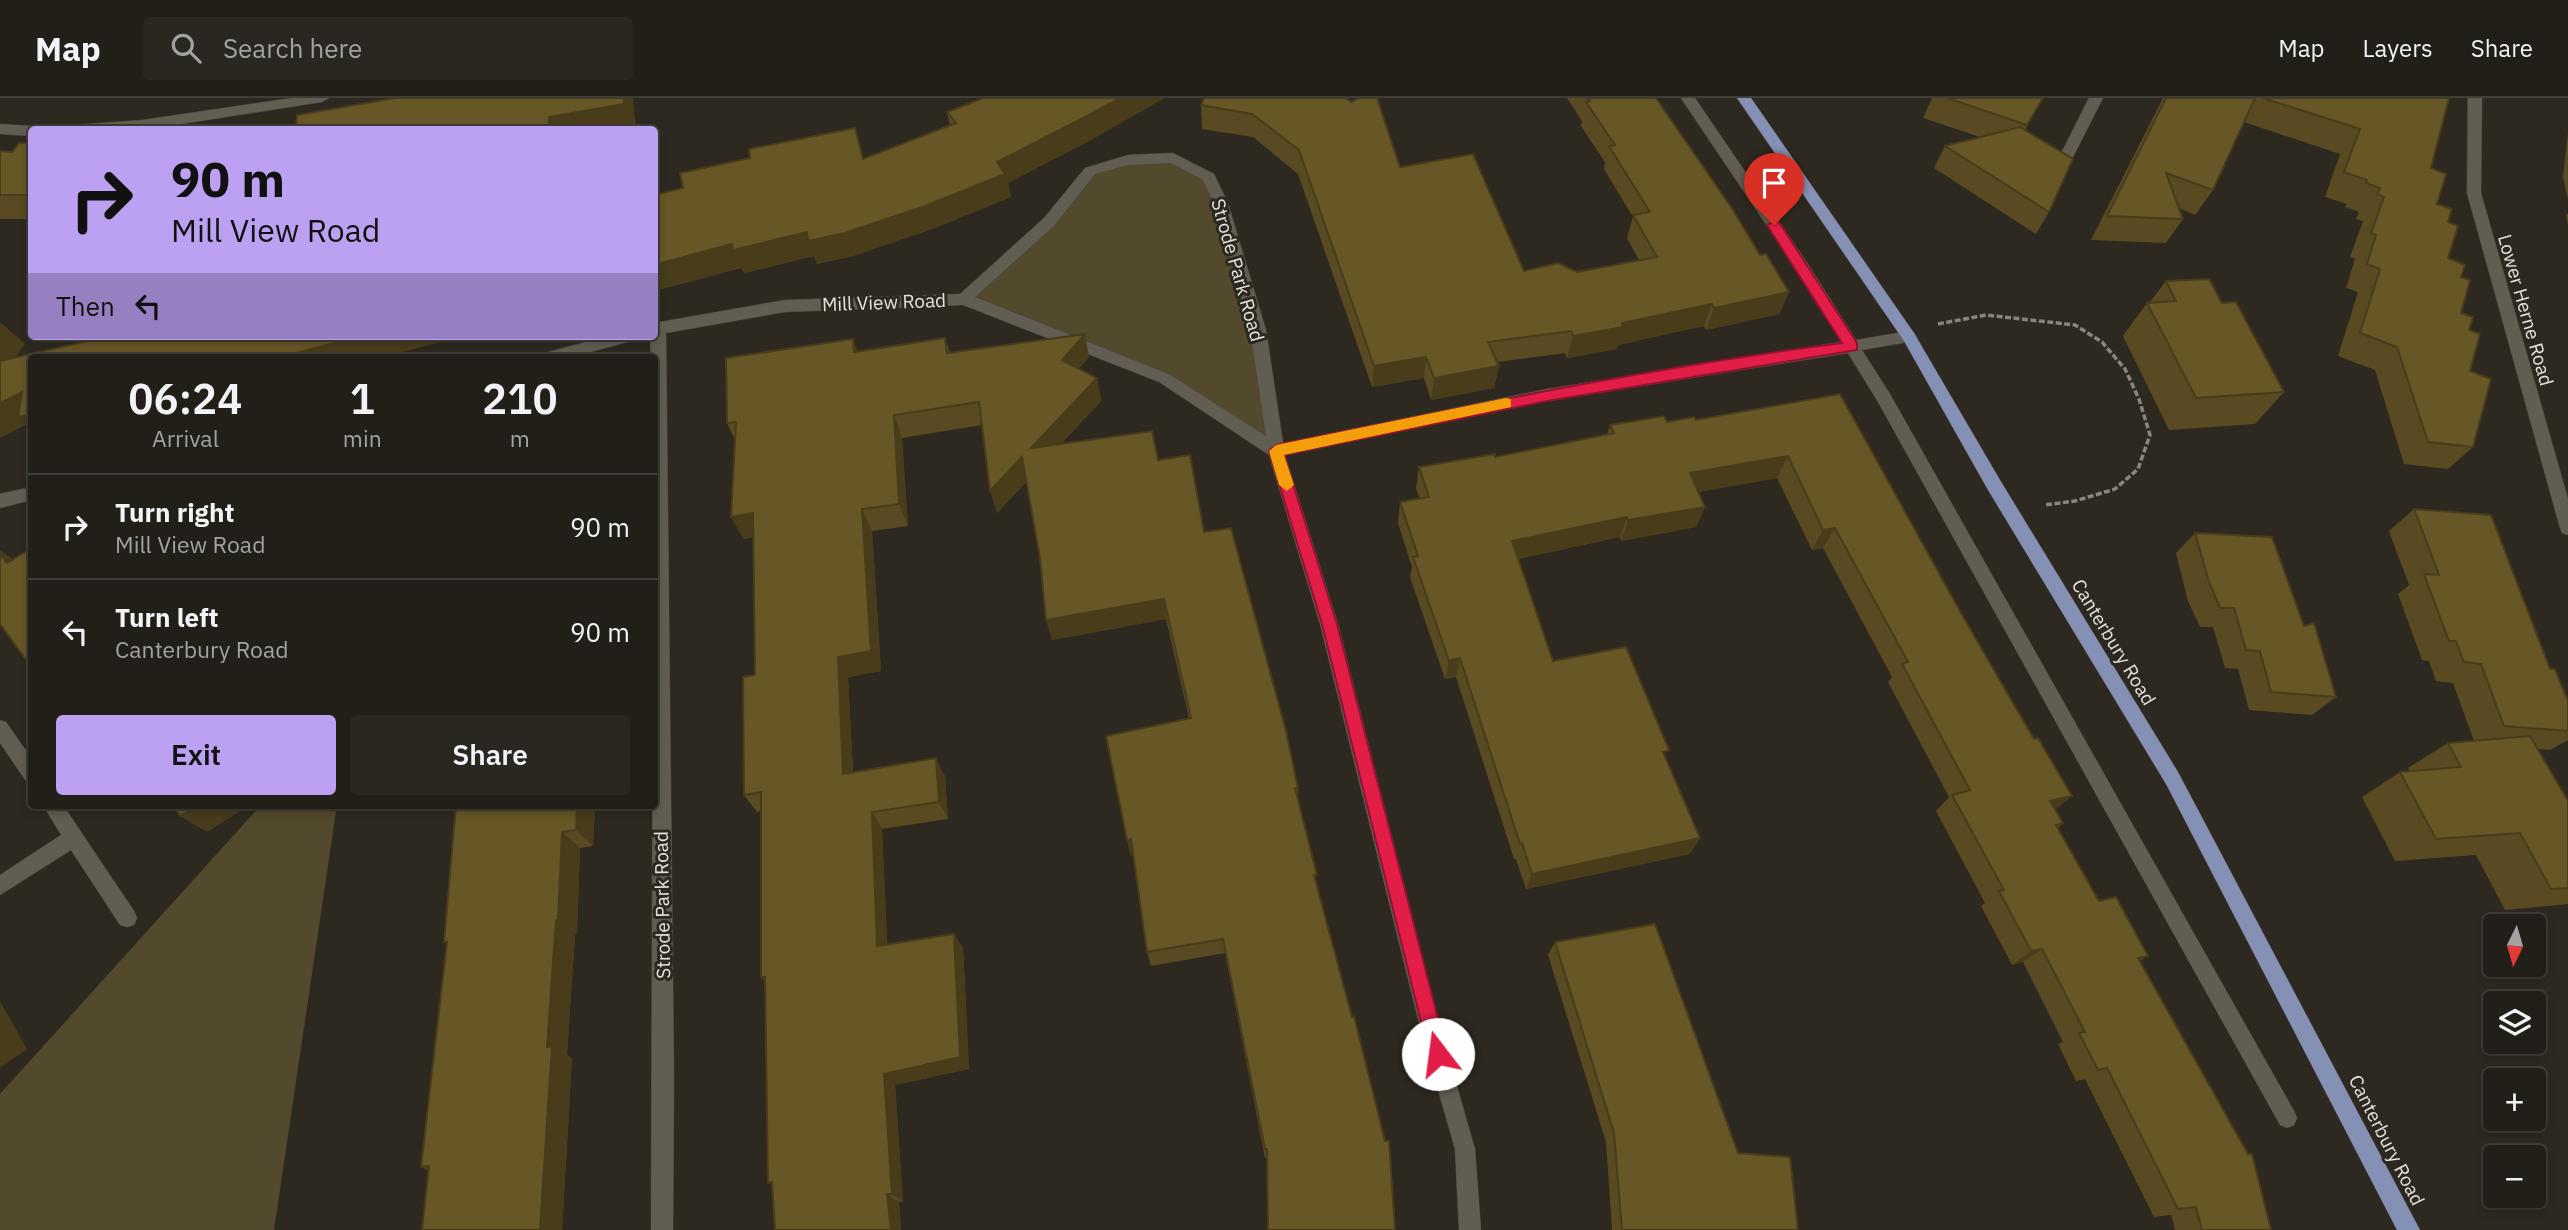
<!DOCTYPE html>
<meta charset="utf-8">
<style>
:root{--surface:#221f18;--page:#2a2721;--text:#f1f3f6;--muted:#a2a2a2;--line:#3f3d37;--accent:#bca0f2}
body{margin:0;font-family:"IBM Plex Sans",sans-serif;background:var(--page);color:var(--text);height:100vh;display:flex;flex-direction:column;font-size:26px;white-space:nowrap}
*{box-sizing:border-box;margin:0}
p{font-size:23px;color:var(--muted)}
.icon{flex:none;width:38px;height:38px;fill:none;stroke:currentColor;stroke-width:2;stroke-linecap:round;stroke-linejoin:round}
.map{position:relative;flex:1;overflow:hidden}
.panel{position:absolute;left:28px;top:256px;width:630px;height:455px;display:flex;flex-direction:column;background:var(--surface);border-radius:7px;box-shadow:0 4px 10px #0003,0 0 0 2px var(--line)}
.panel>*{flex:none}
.hud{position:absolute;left:28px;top:28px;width:630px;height:214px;border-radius:7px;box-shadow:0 4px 10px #0003,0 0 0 2px var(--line);background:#bca0f2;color:#111;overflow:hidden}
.needle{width:46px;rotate:185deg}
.controls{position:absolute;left:2483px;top:816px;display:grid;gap:14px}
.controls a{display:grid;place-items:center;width:63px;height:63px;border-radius:7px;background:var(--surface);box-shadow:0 4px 10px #0003,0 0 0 2px var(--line);font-size:35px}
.pin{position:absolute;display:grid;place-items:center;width:60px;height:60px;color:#fff;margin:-72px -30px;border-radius:50% 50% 50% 0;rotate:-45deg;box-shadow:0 0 7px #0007}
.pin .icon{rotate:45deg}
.me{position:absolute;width:77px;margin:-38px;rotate:345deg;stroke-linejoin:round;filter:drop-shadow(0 0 5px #0008)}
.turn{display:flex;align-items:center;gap:24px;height:147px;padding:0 28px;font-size:32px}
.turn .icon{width:91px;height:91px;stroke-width:2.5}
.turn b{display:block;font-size:49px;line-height:60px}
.then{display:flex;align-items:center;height:66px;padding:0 28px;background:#0003;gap:14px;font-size:26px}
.eta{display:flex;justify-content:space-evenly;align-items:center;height:119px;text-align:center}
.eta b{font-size:42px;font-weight:600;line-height:49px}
.primary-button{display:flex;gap:14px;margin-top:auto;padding:14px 28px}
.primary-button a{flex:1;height:80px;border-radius:7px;background:var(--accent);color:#111;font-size:28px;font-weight:600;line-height:80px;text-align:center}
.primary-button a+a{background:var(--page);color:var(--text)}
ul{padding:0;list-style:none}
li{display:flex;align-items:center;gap:21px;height:105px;padding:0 28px;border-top:2px solid var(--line)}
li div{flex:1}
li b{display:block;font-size:26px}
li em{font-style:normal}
header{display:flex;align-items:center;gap:42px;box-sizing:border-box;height:98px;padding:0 35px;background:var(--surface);border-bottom:2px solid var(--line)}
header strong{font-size:33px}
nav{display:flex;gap:38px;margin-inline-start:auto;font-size:24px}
.search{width:490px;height:63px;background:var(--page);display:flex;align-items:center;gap:18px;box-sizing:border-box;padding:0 24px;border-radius:7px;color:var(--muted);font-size:26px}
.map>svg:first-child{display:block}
.green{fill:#53492d}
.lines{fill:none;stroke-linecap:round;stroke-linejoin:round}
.minor-casing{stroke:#47443c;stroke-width:1}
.major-casing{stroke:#47443c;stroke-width:1}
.path{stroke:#88857d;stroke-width:3.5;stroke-dasharray:6 2.5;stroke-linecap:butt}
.minor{fill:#615d52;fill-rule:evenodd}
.major{fill:#8490b4;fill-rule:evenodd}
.wall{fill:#594a21}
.shaded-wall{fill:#483c1b}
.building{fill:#675626;stroke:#483c1b;stroke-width:2}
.route{fill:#e11d48;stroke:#92132f;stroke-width:2}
.slow{fill:#f59e0b}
.labels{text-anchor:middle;stroke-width:6;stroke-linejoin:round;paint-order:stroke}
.street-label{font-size:19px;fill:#e4e2dc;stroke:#2d2920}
</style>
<header>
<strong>Map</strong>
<div class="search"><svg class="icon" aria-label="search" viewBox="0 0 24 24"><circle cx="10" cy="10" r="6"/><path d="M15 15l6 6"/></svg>Search here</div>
<nav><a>Map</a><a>Layers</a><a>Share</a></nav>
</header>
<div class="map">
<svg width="2568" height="1132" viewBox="0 0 2568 1132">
<rect width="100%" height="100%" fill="#2d2920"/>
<g class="green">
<polygon points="1173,60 1209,79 1258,232 1276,353 1164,280 964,201 1049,124 1090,73 1128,62"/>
<polygon points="261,707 337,707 274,1132 0,1132 0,996"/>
</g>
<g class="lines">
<defs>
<g id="minor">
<polygon points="292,0 329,0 322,4 143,32 67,32 74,27 142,22"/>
<path d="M 1681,0 L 1695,0 L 1808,166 L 1856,242 L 1909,233 L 1914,235 L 1917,239 L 1914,243 L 1862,252 L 1890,296 L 2294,1013 L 2297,1020 L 2294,1027 L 2287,1030 L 2280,1027 L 1878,304 L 1848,255 L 1547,303 L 1285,357 L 1338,526 L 1441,933 L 1475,1051 L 1481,1132 L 1459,1132 L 1455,1051 L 1421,933 L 1320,526 L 1269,357 L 1159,284 L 963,207 L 785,214 L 666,235 L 674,982 L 673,1132 L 651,1132 L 654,259 L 651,259 L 650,238 L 654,238 L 654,225 L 785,202 L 960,196 L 1044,120 L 1085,70 L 1128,57 L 1173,55 L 1214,76 L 1228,105 L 1266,232 L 1283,345 L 1547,291 L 1841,244 L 1798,174 ZM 1171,65 L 1203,82 L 1214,105 L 1250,232 L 1266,338 L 1169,276 L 975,199 L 1054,128 L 1095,76 L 1128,67 Z"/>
<polygon points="2089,0 2103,0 2071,63 2061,63 2059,60"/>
<polygon points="2468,0 2482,0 2481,95 2568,401 2568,437 2562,435 2560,430 2467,95"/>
<polygon points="0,26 32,28 38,32 32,32 32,38 0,36"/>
<polygon points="608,238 638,238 635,242 572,259 542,259 545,255"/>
<polygon points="32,389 32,402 0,410 0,396"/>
<polygon points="0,622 6,624 32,661 32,685 26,683 0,645"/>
<polygon points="43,707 63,707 134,813 137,820 134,827 127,829 120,827 71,752 0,797 0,777 61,737"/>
</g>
<polygon id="major" points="1737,0 1751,0 1914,235 2000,382 2178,674 2420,1132 2397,1132 2166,686 1988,392 1904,243"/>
</defs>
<use href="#minor" class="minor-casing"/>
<use href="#major" class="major-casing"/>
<polyline class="path" points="1938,226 1986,217 2075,227 2102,244 2125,271 2139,301 2150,337 2138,371 2115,391 2075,403 2045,407"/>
<use href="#minor" class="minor"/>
<use href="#major" class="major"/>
</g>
<g class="wall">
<polygon points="1346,0 1400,69 1524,173 1577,174 1639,162 1627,140 1633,119 1604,71 1605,64 1581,28 1582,23 1567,0 1656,0 1760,157 1789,194 1779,216 1706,232 1704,228 1618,247 1617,251 1567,260 1565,255 1497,264 1499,268 1494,290 1431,302 1424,280 1372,289 1298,76 1253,39 1202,31 1201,7"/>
<polygon points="1932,0 2043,0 2025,32 2049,114 2036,136 1934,70 1945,48 1980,39 1923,20"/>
<polygon points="2163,0 2449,0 2431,70 2437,106 2448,124 2448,160 2461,179 2461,215 2469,232 2473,349 2448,371 2404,366 2375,272 2338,258 2358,194 2346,190 2355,161 2350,159 2363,123 2356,121 2359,114 2345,109 2347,106 2325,99 2340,56 2244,24 2213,92 2195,117 2179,110 2183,121 2166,145 2091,142"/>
<polygon points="947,14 1091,42 1008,85 1011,99 932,131 853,158 817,166 814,158 744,175 741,170 654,193 654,97 865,60 950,27"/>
<polygon points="2568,34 2568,102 2563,79"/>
<polygon points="32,45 32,121 0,121 0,53 12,54"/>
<polygon points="2568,115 2568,128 2566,117"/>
<polygon points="2166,183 2284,294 2255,326 2169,332 2123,238 2147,205 2150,204"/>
<polygon points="945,240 950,255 1089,259 1079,271 1097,280 1101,303 1061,346 1158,362 1204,434 1298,690 1298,702 1267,1060 1265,1060 1225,855 1151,868 1147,854 1133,757 1131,758 1127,742 1189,620 1166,521 1052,542 1040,460 1027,383 997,415 982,327 902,340 908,428 872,433 881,573 848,579 853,674 945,678 948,721 882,731 887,847 963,850 969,971 895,987 903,1104 899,1104 901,1132 765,884 761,879 761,713 757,714 744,697 755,577 753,439 744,441 731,419 735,342 727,325 858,253"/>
<polygon points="1840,296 2063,725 2058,730 2099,803 2148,858 2139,863 2271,1132 2175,1132 2171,1117 2154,1119 2085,981 2076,983 2058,946 2063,944 2023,864 2012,867 1981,808 1985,805 1936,713 1949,699 1888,584 1892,579 1823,450 1812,452 1777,380 1698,394 1705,409 1696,429 1621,443 1620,439 1518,461 1553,563 1665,659 1690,756 1526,791 1516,761 1514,761 1456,579 1445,581 1410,479 1412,469 1398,425 1400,404 1420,401 1416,390 1419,369 1495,359 1607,337 1610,327 1696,322"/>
<polygon points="2414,411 2550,571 2568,603 2568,642 2550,652 2538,651 2568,703 2568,806 2505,812 2476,757 2395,763 2362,699 2400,674 2410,674 2408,670 2448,645 2474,643 2453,585 2436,583 2429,563 2422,562 2398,496 2409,487 2389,433"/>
<polygon points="2195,435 2304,528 2336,599 2312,617 2249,612 2238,571 2225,570 2213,529 2200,529 2188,503 2176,455"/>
<polygon points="456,707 595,707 593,748 580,750 577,836 575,837 567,957 572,960 562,1132 422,1132 428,1072 421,1069 447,846 444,844"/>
<polygon points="1555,844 1738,1055 1798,1132 1612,1132 1606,1044 1548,857"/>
</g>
<g class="shaded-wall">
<polygon points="624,0 633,0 636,31 520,32 549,19"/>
<polygon points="1120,0 1165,0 1091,42 1008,85 1011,99 932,131 853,158 817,166 814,158 744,175 741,170 654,193 654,167 997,64"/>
<polygon points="1789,194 1779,216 1706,232 1714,210"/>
<polygon points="1712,206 1704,228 1618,247 1617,251 1567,260 1573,238 1622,225"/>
<polygon points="0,224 25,246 0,282"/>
<polygon points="1085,236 1089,259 1066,285 1062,262"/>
<polygon points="361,238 463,238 384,259 281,259"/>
<polygon points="853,241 862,265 854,254"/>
<polygon points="1426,259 1424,280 1372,289 1374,268"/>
<polygon points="1499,268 1494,290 1431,302 1434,280"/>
<polygon points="1097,280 1101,303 1036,373 1031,350"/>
<polygon points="22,294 32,302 32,330 27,326 0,340 0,305"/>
<polygon points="894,317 902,340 908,428 899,406"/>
<polygon points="1788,358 1777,380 1681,397 1690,375"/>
<polygon points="1022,359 1028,381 997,415 990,393"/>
<polygon points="1705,409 1696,429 1621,443 1628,422"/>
<polygon points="862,411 872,433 881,573 848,579 854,693 843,676 838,559"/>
<polygon points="753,415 764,437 744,441 731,419"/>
<polygon points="1627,419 1620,439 1507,463 1512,443"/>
<polygon points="1835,430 1823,450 1812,452 1823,432"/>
<polygon points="0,452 22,468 7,465 0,456"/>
<polygon points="1164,501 1166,521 1052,542 1046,522"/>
<polygon points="1460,560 1456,579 1445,581 1449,563"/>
<polygon points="936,660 945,678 948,721 939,704"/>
<polygon points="2072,698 2053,714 2050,703"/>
<polygon points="198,707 250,707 207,734 180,718"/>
<polygon points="577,707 595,707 593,748 576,732"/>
<polygon points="872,714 882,731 888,862 877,848"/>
<polygon points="562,734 580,750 577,836 575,837 567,957 572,960 562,1132 540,1132 547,949"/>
<polygon points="1700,740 1690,756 1526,791 1532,776"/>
<polygon points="1131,741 1135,757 1131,758 1127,742"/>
<polygon points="954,836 963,850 969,971 895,987 903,1104 892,1096 884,976"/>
<polygon points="2042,851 2023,864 2012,867 2031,853"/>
<polygon points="0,903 27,951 0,970"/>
<polygon points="887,1096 899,1104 901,1132 891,1132"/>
</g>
<g class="building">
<polygon points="395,0 624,0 624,6 549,19 549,27 520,32 296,32 297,17"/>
<polygon points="983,0 1120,0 1087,18 997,64 1005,76 925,108 845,135 808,143 807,134 733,152 732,146 654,167 654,97 683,90 680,75 750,60 749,51 855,30 863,61 956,25 947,14"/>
<polygon points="1204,0 1346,0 1351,4 1359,0 1377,0 1400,69 1473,56 1524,173 1558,165 1577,174 1657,159 1633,117 1650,114 1609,48 1615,47 1586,4 1590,3 1587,0 1656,0 1733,112 1760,157 1766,156 1789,194 1714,210 1712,206 1622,225 1623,229 1573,238 1571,233 1488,244 1499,268 1434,280 1426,259 1374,268 1299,52 1252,16 1201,7"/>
<polygon points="1947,0 2043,0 2027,27"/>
<polygon points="2166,0 2255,0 2213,92 2166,75 2183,121 2107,118"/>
<polygon points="2263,0 2449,0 2431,70 2446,76 2437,106 2452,111 2448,124 2458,128 2448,160 2465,167 2461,179 2470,182 2461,215 2473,219 2469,232 2480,236 2470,273 2491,281 2473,349 2428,344 2397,249 2360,235 2380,171 2367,166 2376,137 2371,135 2384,99 2377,96 2380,90 2366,85 2367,82 2344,74 2360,31"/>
<polygon points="2020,29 2073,61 2049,114 1945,48"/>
<polygon points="19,45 32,45 32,97 0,97 0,53 12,54"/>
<polygon points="2209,181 2222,205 2236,204 2284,294 2196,300 2147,205 2176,203 2166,183"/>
<polygon points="1085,236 1062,262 1097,280 1031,350 1152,333 1158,362 1190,357 1204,434 1231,430 1286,633 1298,690 1295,690 1317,777 1314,777 1352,919 1354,918 1385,1043 1389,1043 1395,1132 1268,1132 1267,1051 1265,1051 1223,841 1147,854 1131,741 1127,742 1106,638 1191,620 1164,501 1046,522 1040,460 1022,359 990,393 979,304 894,317 899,406 862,411 871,553 838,559 843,676 936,660 939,704 872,714 877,848 954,836 960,959 884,976 892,1096 887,1096 891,1132 775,1132 772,1084 768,1085 765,879 761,879 761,694 744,697 743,579 755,577 753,415 731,419 736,324 727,325 726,260 853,241 854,254 945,240 947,255"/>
<polygon points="109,238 361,238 281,259 32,259 32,316 18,319 22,294 0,305 0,263"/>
<polygon points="1840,296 1961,515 2034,641 2038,640 2072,698 2050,703 2063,725 2056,727 2099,803 2116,799 2148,858 2138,860 2248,1056 2252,1056 2271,1132 2202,1132 2196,1109 2178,1111 2107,970 2098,972 2079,935 2085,934 2042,851 2031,853 1999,793 2004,792 1952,697 1970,692 1902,566 1908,564 1835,430 1823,432 1788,358 1690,375 1705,409 1628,422 1627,419 1512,443 1553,563 1626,549 1669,652 1663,654 1700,740 1532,776 1522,745 1520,746 1460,560 1449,563 1413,459 1418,458 1400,404 1429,399 1419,369 1495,356 1495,359 1614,335 1610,327 1664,318 1667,324 1694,319 1696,322"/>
<polygon points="2414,411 2491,417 2550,571 2555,571 2568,603 2568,633 2504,628 2481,566 2464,564 2456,543 2449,543 2424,476 2439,477"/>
<polygon points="2195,435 2272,439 2304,528 2314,525 2336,599 2271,594 2260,553 2246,552 2234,510 2220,510 2209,484"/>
<polygon points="32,450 32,570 0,526 0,456 7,465"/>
<polygon points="2530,638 2568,703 2568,790 2551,791 2520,735 2436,741 2400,674 2461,669 2448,645"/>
<polygon points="173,707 198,707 180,718"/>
<polygon points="456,707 577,707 576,732 562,734 558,822 556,822 547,949 552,948 540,1132 422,1132 429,1068 421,1069 447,844 444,844"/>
<polygon points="1655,826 1738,1055 1790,1059 1798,1132 1622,1132 1614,1035 1555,844"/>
</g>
<path class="route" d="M 1774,123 L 1779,124 L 1857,245 L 1857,252 L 1547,303 L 1284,357 L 1337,526 L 1447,956 L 1445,963 L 1438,966 L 1431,963 L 1429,956 L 1322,526 L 1269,353 L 1276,347 C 1464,309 1652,269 1842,245 L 1767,127 Z"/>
<polygon class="slow" points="1506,300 1511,301 1511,309 1284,357 1294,387 1287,393 1279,387 1269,353 1276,347"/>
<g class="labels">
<g class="street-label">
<text transform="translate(1238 172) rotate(74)" y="7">Strode Park Road</text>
<text transform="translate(884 204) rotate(-2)" y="7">Mill View Road</text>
<text transform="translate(2526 212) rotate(74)" y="7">Lower Herne Road</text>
<text transform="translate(2114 544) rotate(59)" y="7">Canterbury Road</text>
<text transform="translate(662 807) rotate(-91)" y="7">Strode Park Road</text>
<text transform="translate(2387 1042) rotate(63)" y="7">Canterbury Road</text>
</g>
</g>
</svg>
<div class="controls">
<a><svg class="needle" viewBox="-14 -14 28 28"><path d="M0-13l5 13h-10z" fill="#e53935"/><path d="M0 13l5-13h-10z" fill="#a2a2a2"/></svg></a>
<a><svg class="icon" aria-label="layers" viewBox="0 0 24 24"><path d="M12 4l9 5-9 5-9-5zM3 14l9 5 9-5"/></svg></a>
<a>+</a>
<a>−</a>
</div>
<div class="pin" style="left:1774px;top:127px;background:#d93025"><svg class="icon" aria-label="arrive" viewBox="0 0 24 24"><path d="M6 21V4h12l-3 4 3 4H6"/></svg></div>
<svg class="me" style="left:1438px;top:956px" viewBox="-20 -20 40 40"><circle r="19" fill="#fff"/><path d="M0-13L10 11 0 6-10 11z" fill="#e11d48"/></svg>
<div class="hud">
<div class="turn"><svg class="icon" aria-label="right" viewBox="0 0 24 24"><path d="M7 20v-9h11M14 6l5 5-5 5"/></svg><div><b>90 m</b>Mill View Road</div></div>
<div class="then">Then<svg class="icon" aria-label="left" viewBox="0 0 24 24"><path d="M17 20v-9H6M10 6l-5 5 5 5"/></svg></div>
</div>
<section class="panel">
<div class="eta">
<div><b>06:24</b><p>Arrival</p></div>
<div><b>1</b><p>min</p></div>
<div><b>210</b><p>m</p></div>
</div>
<ul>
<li><svg class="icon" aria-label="right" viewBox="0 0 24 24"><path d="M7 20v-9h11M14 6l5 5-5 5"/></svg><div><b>Turn right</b><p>Mill View Road</p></div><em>90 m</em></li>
<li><svg class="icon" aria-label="left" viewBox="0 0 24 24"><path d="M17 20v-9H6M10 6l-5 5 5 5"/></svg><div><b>Turn left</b><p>Canterbury Road</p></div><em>90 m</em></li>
</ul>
<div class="primary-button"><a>Exit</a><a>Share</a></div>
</section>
</div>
